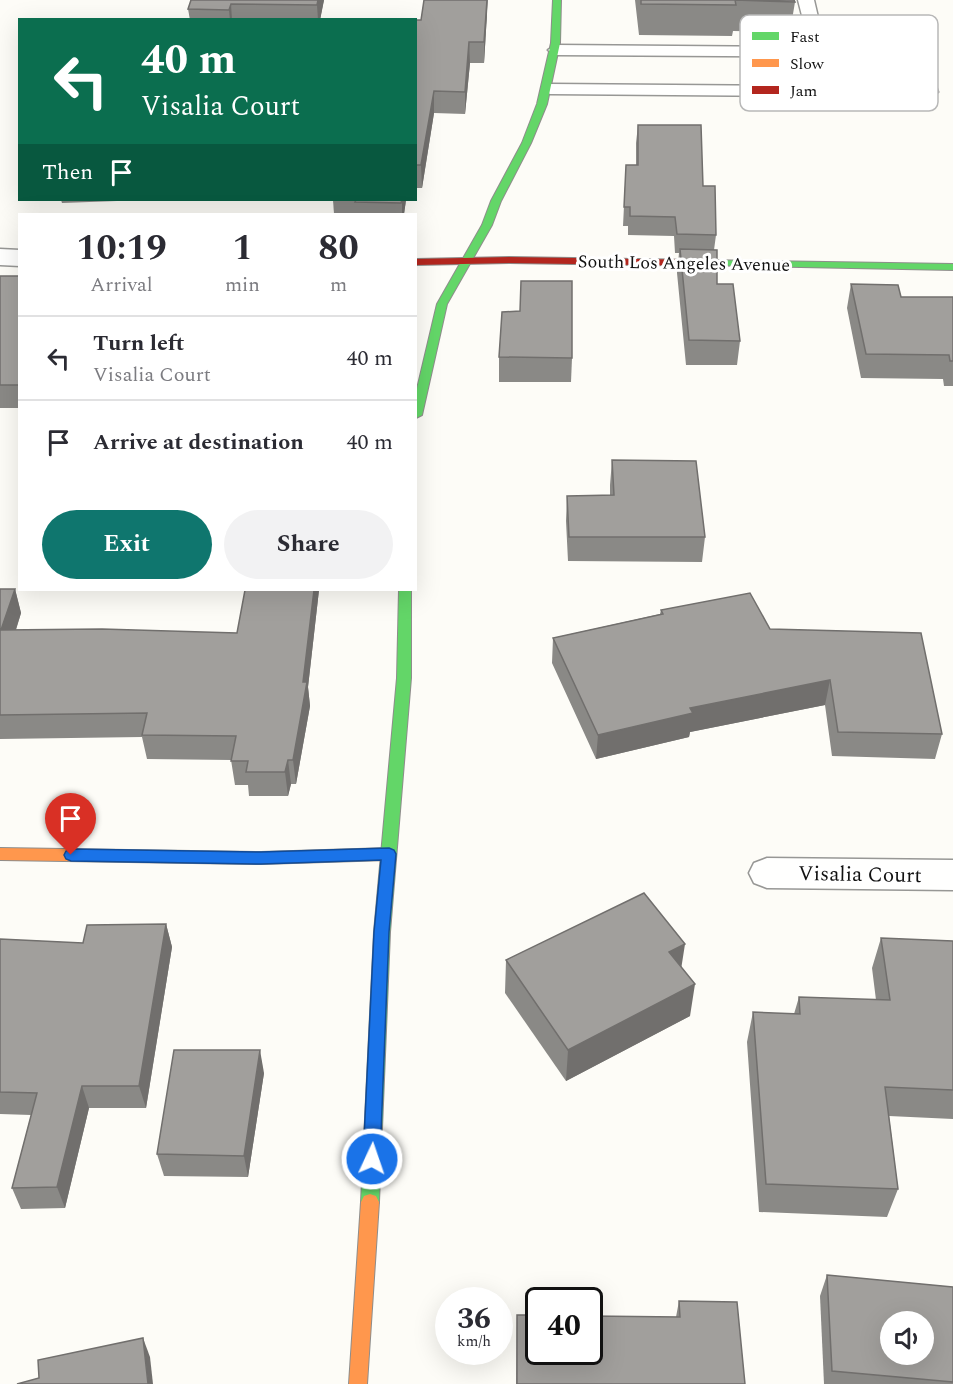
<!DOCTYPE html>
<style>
:root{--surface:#fff;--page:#f2f2f3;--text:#2b2b33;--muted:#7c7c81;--line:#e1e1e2;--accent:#0f766e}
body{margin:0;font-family:Spectral,serif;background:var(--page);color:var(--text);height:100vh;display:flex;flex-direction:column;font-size:22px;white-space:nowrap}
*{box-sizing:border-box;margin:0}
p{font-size:20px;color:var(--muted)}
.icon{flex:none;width:33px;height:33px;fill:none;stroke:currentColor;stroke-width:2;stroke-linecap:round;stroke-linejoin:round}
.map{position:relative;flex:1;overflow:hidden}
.sheet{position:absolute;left:18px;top:213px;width:399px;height:378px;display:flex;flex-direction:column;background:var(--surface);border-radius:0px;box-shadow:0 6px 24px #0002}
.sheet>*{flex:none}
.top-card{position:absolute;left:18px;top:18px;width:399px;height:183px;border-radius:0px;box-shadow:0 6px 24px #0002;background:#0b6e4f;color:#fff;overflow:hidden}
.tools{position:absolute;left:880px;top:1311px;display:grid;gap:12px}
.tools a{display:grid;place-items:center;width:54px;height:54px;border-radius:50%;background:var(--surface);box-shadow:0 6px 24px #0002;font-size:30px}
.speed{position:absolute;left:435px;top:1287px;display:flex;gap:12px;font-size:30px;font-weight:700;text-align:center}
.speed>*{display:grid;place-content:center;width:78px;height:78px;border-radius:50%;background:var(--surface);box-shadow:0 6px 24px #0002;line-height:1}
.speed small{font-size:15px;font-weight:400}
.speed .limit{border:3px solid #111;border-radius:9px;background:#fff;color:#111}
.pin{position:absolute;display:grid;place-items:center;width:51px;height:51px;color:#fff;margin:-62px -26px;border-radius:50% 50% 50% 0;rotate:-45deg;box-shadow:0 0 6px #0007}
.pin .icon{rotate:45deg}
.me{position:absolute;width:66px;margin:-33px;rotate:3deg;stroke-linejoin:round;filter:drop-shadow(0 0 4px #0008)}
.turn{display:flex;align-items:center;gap:21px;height:126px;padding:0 24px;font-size:27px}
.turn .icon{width:78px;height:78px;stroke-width:2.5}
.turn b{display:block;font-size:42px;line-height:51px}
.then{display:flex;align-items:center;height:57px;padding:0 24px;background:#0003;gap:12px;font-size:22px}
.eta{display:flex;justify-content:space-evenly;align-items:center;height:102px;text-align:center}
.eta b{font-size:36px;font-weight:700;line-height:42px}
.cta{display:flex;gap:12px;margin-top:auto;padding:12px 24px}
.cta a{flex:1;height:69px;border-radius:36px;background:var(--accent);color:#fff;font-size:24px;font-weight:700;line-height:69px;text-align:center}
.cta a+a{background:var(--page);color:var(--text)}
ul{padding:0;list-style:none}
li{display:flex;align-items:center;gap:18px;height:84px;padding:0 24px;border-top:2px solid var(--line)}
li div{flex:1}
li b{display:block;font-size:22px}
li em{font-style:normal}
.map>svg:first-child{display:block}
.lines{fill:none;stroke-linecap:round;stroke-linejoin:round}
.lane-casing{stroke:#979795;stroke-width:3}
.street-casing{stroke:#979795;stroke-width:3}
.fast-casing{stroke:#8e8d8b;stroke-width:2}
.slow-casing{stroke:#8e8d8b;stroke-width:2}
.jam-casing{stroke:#8e8d8b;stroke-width:2}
.lane{fill:#fffffe;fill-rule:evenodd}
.street{fill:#fffffe;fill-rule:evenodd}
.fast{fill:#63d668;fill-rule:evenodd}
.slow{fill:#ff974d;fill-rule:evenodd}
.jam{fill:#b3261e;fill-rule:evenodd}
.wall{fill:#8a8986}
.shaded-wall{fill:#716f6d}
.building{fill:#a19f9c;stroke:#716f6d;stroke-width:1.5;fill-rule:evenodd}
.route{fill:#1a73e8;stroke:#114b97;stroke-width:1.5}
.labels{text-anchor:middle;stroke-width:6;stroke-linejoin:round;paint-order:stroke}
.far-street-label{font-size:18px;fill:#111;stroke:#fff}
.street-label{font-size:21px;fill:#111;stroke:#fff}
.key{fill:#fff;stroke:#b8b8b8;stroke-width:1.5}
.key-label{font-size:16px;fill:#111}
</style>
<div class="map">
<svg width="953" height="1384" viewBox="0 0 953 1384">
<rect width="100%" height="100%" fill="#fdfcf7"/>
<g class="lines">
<defs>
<polygon id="lane" points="798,0 814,0 825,47 923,49 938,92 930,97 550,94 542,89 550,84 920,87 911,57 556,55 548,50 556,45 810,47"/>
<g id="street">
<polygon points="0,249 20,250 20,266 0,265"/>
<polygon points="767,858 953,860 953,890 767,888 754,883 749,873 754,863"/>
</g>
<g id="fast">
<polygon points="553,0 561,0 560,43 547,104 531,143 501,201 492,225 447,304 422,415 416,418 416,393 437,304 482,225 491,201 522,143 537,104 551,43"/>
<polygon points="702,260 953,264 953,270 698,265 698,261"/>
<polygon points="399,590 411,590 411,678 390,932 379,1202 376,1208 370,1210 364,1208 361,1202 374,932 397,678"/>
</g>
<g id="slow">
<polygon points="0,848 261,852 389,848 394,850 396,854 394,858 389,860 261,864 0,860"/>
<polygon points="370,1194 376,1196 379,1202 367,1384 349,1384 361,1202 364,1196"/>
</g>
<polygon id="jam" points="509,257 702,260 707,263 702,266 509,263 416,265 416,259"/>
</defs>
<use href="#lane" class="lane-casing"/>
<use href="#street" class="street-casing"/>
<use href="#fast" class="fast-casing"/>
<use href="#slow" class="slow-casing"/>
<use href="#jam" class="jam-casing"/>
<use href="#lane" class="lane"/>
<use href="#street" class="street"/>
<use href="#fast" class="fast"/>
<use href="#slow" class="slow"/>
<use href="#jam" class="jam"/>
</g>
<g class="wall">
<polygon points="191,0 324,0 320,20 190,20 188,9"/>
<polygon points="424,0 488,0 487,14 484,63 470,63 465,114 434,113 422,188 416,188 416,20 421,20"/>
<polygon points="635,0 794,0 795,2 790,32 733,31 732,36 639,35"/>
<polygon points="638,125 703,186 716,235 714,250 717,284 740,341 737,365 686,365 677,273 679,253 675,253 674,236 628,235 628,226 623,226 626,165 636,165 636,143"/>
<polygon points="61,200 118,200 117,201 62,203"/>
<polygon points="333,200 406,200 404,214 334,214"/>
<rect x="0" y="276" width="20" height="132"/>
<polygon points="851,284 901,297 953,297 953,386 944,386 943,379 861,378 847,308"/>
<polygon points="499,357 572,358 571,382 499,382"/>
<polygon points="612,460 705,537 702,562 568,561 566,521 567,496 610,495 610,485"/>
<polygon points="0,589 15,589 21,613 16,630 237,633 245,590 319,590 308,687 310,706 296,784 291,784 288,796 249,796 248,785 235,785 231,760 147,759 142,737 0,739"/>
<polygon points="661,610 770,629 942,734 935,759 832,756 825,705 690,732 689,737 596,759 552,663 553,638 660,614"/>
<polygon points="166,924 172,947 146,1108 89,1108 65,1208 21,1209 12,1188 31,1115 0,1114 0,939 83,943"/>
<polygon points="881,938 953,941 953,1119 889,1116 898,1189 887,1217 759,1212 747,1042 753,1012 794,1014 799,997 876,1000 872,968"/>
<polygon points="506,960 681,967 690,1016 566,1081 505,993"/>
<polygon points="264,1073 248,1177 164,1176 157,1154"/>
<polygon points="827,1275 953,1287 953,1384 824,1384 820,1296"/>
<polygon points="679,1301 745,1384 516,1384 517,1315 676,1317"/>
</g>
<g class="shaded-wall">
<polygon points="318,0 324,0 320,20 318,20 317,5"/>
<polygon points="487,0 487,14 484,63 484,42"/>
<polygon points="231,4 232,20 230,20 229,10"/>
<polygon points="469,42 470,63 465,114 465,92"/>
<polygon points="434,91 434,113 422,188 421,165"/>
<polygon points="402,200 406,200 404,214 402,214"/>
<polygon points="15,589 21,613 8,654 1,630"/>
<polygon points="314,590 319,590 308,687 310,706 296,784 293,760"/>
<polygon points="830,680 825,705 690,732 689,737 596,759 598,735 690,708"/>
<polygon points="288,760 291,784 288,796 285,772"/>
<polygon points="166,924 172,947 146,1108 139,1086"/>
<polygon points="685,944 680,976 669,952"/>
<polygon points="695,984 690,1016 566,1081 568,1050"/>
<polygon points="260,1050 264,1073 248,1177 244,1156"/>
<polygon points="82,1086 89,1108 65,1208 57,1187"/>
<polygon points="143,1338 150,1357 153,1384 148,1384"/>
</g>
<g class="building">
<polygon points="191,0 318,0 317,5 231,4 229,10 188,9"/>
<polygon points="424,0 487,0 484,42 469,42 465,92 434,91 421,165 416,165 416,20 421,20"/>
<polygon points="641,0 794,0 795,2 735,0 736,5 641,4"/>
<polygon points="638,125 701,125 703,186 715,186 716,235 677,234 675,217 630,216 630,207 624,207 626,165 638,165"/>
<polygon points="356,200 402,200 401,203 355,202"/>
<polygon points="680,249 717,250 717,284 733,284 740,341 689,340"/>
<rect x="0" y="276" width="20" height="109"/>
<polygon points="521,281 572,281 572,358 499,357 502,312 520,311"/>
<polygon points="851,284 898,285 901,297 953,297 953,361 950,361 949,355 866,354"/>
<polygon points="612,460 696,461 705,537 569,537 567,496 614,495"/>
<polygon points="0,589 15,589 1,630 102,629 237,633 245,590 314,590 303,682 307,682 293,760 288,760 285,772 246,772 248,761 231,761 236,736 142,735 147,713 0,715"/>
<polygon points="750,593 770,629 921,633 942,734 838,732 830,680 690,708 693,713 598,735 553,638 663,614 661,610"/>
<polygon points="644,893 685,944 669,952 695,984 568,1050 506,960"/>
<polygon points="166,924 139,1086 82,1086 57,1187 12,1188 37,1093 0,1092 0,939 83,943 87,925"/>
<polygon points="881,938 953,941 953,1090 885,1087 898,1189 766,1184 753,1012 800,1014 799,997 890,1000"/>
<polygon points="174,1050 260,1050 244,1156 157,1154"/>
<path d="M 827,1275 L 953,1287 L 953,1382 L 832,1371 ZM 891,1322 L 924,1322 L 924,1354 L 891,1354 Z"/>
<polygon points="679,1301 737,1302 745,1384 517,1384 517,1315 538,1315 538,1352 590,1352 590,1316 680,1317"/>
<polygon points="143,1338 148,1384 17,1384 39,1378 38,1360"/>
</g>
<polygon class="route" points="389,848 394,850 396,854 389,932 380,1159 378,1165 372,1167 366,1165 363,1159 374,932 381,860 261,864 71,861 66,859 64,855 66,851 71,849 261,852"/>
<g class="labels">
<g class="far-street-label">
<text transform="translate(684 263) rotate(1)" y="6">South Los Angeles Avenue</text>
</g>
<g class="street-label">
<text transform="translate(860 874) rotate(1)" y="7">Visalia Court</text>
</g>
</g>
<rect x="740" y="15" width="198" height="96" rx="9" class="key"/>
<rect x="752" y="32" width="27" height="8" fill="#63d668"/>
<rect x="752" y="59" width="27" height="8" fill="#ff974d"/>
<rect x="752" y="86" width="27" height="8" fill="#b3261e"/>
<g class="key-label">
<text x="790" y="42">Fast</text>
<text x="790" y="69">Slow</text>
<text x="790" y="96">Jam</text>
</g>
</svg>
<div class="tools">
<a><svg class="icon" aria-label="sound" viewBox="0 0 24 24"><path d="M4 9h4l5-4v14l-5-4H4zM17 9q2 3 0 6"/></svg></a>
</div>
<div class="speed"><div>36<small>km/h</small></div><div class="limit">40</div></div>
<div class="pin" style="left:71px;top:855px;background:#d93025"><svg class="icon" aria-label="arrive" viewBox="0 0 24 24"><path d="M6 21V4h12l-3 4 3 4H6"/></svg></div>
<svg class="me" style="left:372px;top:1159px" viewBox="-20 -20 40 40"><circle r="17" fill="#1a73e8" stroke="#fff" stroke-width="3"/><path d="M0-11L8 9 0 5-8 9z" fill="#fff"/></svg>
<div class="top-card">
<div class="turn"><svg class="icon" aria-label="left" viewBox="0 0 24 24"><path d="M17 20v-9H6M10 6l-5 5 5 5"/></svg><div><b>40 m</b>Visalia Court</div></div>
<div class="then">Then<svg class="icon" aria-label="arrive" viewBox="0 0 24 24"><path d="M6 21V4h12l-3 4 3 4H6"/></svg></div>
</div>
<section class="sheet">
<div class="eta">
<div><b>10:19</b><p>Arrival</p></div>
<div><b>1</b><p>min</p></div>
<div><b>80</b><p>m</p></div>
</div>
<ul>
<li><svg class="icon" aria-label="left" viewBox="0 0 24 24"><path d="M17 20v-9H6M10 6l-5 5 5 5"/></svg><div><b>Turn left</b><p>Visalia Court</p></div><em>40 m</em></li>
<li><svg class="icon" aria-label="arrive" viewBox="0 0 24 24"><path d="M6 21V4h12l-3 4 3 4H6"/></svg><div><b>Arrive at destination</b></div><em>40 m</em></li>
</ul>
<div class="cta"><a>Exit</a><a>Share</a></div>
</section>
</div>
